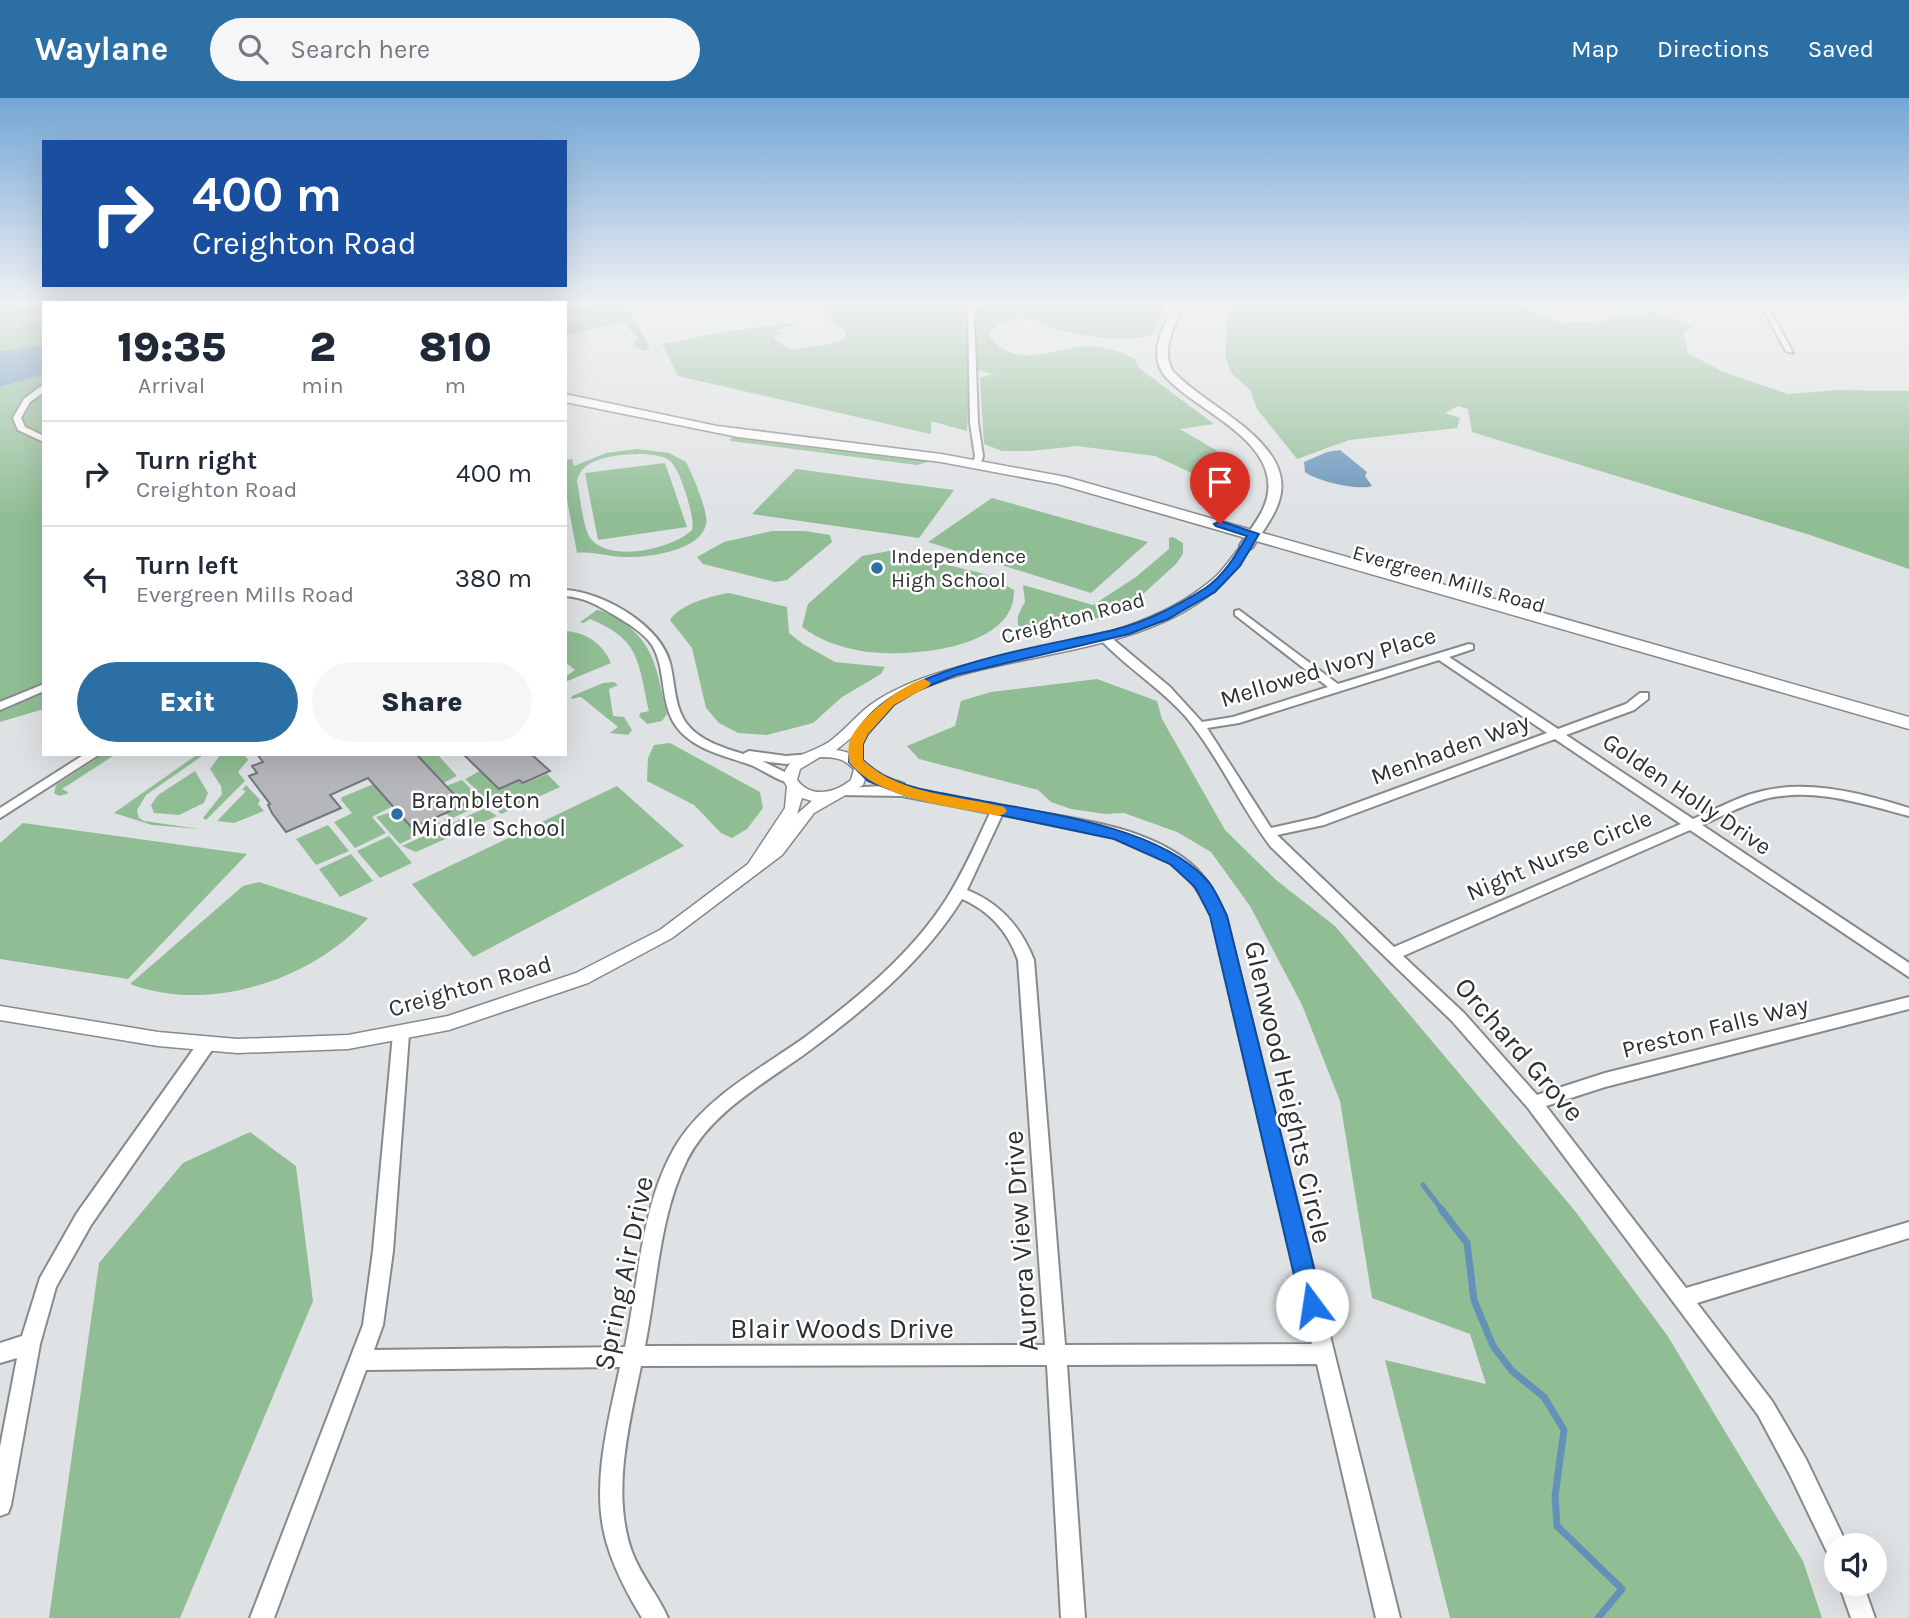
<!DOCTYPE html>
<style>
:root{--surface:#fff;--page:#f6f6f7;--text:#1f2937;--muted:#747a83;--line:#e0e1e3;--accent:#2c6fa4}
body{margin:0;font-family:Karla,sans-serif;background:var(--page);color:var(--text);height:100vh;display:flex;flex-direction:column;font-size:26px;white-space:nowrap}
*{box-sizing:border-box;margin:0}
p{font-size:23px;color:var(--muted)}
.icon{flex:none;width:38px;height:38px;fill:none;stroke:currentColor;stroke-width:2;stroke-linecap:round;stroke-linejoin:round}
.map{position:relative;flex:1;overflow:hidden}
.sheet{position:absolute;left:42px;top:203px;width:525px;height:455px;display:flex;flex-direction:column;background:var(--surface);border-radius:0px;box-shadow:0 7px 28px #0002}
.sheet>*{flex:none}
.guide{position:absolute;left:42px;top:42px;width:525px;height:147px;border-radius:0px;box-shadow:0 7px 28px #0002;background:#1a4fa0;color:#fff;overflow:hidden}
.buttons{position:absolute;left:1824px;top:1435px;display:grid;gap:14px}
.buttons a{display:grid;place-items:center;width:63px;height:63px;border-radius:50%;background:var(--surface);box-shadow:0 7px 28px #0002;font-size:35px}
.pin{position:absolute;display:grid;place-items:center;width:60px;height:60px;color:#fff;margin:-72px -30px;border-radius:50% 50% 50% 0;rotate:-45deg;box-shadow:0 0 7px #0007}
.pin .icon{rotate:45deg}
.me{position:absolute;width:77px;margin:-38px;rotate:346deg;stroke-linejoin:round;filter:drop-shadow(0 0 5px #0008)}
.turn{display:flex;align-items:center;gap:24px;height:147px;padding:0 35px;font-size:32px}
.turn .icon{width:91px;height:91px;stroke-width:2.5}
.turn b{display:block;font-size:49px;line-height:60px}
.eta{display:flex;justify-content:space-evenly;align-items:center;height:119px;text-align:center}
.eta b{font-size:42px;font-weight:800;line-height:49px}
.action{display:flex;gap:14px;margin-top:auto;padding:14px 35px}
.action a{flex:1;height:80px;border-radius:42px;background:var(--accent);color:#fff;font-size:28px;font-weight:800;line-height:80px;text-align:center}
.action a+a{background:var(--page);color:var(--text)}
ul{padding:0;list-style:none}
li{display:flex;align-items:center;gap:21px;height:105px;padding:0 35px;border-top:2px solid var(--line)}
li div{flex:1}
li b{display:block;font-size:26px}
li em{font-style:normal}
header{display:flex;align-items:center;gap:42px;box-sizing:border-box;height:98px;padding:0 35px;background:var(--accent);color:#fff}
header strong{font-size:33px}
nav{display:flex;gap:38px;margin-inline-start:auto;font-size:24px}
.search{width:490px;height:63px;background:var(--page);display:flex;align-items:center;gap:18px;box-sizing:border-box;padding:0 24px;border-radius:38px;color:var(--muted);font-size:26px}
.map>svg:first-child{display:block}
.green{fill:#90bd94;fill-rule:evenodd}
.water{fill:#6491b8}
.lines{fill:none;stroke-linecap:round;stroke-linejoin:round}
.stream-far1{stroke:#6491b8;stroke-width:5}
.stream{stroke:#6491b8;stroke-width:7}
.building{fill:#b5b7ba;stroke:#747779;stroke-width:2}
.minor-casing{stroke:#878a8c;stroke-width:4}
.tertiary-casing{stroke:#878a8c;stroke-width:3}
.secondary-casing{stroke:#878a8c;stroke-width:4}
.primary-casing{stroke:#878a8c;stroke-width:3}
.minor{fill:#fff;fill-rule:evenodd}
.tertiary{fill:#fff;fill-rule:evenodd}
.secondary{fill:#fff;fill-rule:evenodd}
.primary{fill:#fff;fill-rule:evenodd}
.route{fill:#1a73e8;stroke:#114b97;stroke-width:2}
.slow{fill:#f59e0b}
.poi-dot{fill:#2c6fa4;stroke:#fff;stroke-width:2.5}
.labels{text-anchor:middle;stroke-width:5;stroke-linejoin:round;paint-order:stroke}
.far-poi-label{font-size:21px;fill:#2f3031;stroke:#fff;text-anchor:start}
.far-street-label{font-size:21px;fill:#2f3031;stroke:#fff}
.street-label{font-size:24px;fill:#2f3031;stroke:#fff}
.poi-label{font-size:24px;fill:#2f3031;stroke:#fff;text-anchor:start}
.near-street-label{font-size:28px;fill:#2f3031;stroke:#fff}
</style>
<header>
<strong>Waylane</strong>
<div class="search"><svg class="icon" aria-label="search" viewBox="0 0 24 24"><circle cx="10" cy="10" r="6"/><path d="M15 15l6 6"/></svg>Search here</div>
<nav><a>Map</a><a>Directions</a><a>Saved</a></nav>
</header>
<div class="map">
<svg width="1909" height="1520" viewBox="0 0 1909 1520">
<rect width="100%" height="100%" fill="#dfe2e4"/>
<g class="green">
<polygon points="0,207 44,207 44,611 0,624"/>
<polygon points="565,207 626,207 649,248 648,252 643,253 634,247 637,239 623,224 565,237"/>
<path d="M 825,207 L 1165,207 L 1152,236 C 1128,246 1077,238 1053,230 C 1046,228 1039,223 1032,222 C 1017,219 994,223 989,238 C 1013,269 1044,255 1076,249 C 1096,246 1118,251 1135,261 L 1139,270 L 1214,326 L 1180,331 L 1219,354 L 1218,369 L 1196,377 L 1155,358 L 1077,348 L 1031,353 L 1002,353 L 984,346 L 980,280 L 993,276 L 970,270 L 967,333 L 931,323 L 931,336 L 678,278 L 662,246 L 729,233 L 792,225 L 794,227 L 776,231 L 781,236 L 773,237 L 777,244 L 794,252 C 811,247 830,249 846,240 L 845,233 L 823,218 Z"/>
<polygon points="1218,207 1520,207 1561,225 1600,223 1655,213 1692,228 1683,235 1688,255 1723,274 1788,296 1837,292 1909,293 1909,471 1810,437 1472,334 1468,311 1458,308 1445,315 1460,320 1457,330 1349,342 1297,361 1257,311 1250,292 1231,275 1225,258 1228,209"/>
<polygon points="744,339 926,361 931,363 917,367 730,343 731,340"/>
<path d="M 637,351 L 669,355 L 686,364 C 692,375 709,415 706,426 C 701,453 647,460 625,459 C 608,459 594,453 577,455 L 565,391 L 565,362 L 572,361 L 574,368 L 606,355 ZM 643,356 C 652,357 663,357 670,363 C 680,370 696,422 692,432 C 672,451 611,465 591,441 C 583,432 580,397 577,383 C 581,358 622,356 643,356 Z"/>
<polygon points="665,365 687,429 598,442 585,375"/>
<polygon points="796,371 954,392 919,440 752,416"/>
<polygon points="992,400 1148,444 1091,495 928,444"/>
<polygon points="772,433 805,433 830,437 832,444 787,482 775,484 703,466 697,459 724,444"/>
<path d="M 1173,439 L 1183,445 L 1183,456 L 1176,466 L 1131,507 L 1102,519 L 1022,537 C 1015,523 1017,517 1025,504 L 1023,487 L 1093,507 L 1136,479 L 1169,451 L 1169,440 Z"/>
<path d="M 889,453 L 985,476 L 1014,492 C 1016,553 903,560 861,553 C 840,549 819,542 802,529 L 808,506 L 862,458 Z"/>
<path d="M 729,495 L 787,509 L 789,535 L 803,546 L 835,564 L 885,569 L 881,576 L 842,599 L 813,625 L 767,637 L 738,635 L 719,625 L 706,610 L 692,550 L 670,522 C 680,506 711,498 729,495 Z"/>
<path d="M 597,512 C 606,513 613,518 622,524 C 657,547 657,578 667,616 L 662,623 L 647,626 L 639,618 L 640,615 L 649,613 C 638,564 641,542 590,521 L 584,525 L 580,524 Z"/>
<path d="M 565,533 C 586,534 603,546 611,565 L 565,584 L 565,579 L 575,572 L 565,564 Z"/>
<polygon points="1097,581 1157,603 1162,621 1225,732 1276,782 1335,828 1575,1113 1667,1237 1803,1463 1822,1520 1450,1520 1385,1262 1486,1286 1470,1236 1372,1200 1340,1003 1302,907 1250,808 1211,754 1177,734 1124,715 1105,716 1071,711 1051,704 1038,692 919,661 907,648 955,628 961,603 991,594"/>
<polygon points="603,585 614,584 618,587 609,591 613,618 624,619 632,632 628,637 610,635 618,629 581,599 571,601 572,598"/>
<polygon points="670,645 760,694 763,710 747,731 732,740 721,735 694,707 647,683 648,660 654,647"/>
<polygon points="104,656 116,656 62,691 68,694 67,696 59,698 54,695 56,687"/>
<polygon points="198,656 205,656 146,697 137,712 139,720 144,723 200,731 152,727 114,715"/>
<polygon points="221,656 244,656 248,662 238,674 245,683 206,722 203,720 222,696 221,688 210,671"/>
<polygon points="416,656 437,656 457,678 443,685"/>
<polygon points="195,673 208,695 204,705 179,717 154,715 151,707 158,697"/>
<polygon points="480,673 499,692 520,682 524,686 547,676 560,689 501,716 465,681"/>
<polygon points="462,682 485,705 446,723 444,722 449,717 445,716 464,707 446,688"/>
<polygon points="374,686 393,708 372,719 386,735 355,750 334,724 352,715 341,702 342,699"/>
<polygon points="246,687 260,702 258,706 264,713 234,725 217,723 246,693 242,692"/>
<polygon points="617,688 684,748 473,859 412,786"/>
<polygon points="485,710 497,718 416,754 402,748"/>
<polygon points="394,713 414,730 434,722 433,724 442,725 400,746 376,719"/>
<polygon points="23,725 247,756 128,881 0,861 0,745"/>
<polygon points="328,727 349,753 316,767 296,741"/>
<polygon points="389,738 412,765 380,780 357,753"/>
<polygon points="351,756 373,783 340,799 319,771"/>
<path d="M 259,784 L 368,820 C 312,882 209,916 130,886 L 243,788 Z"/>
<polygon points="250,1034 296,1068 313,1203 180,1520 49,1520 99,1165 183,1065"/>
</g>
<g class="water">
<polygon points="44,248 44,276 0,289 0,253"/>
<path d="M 1340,352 L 1367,374 L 1365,378 L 1372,388 C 1359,393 1316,383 1305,374 L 1304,364 L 1327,354 Z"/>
</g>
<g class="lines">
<polyline class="stream-far1" points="1423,1087 1443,1113"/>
<polyline class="stream" points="1441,1111 1467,1145 1474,1202 1493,1248 1512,1273 1544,1299 1564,1332 1555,1398 1557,1428 1622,1491 1598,1520"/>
</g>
<g class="building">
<polygon points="257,656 416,656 464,707 412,730 368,680 330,697 341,710 286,734 272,715 268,707 270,706 249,678 257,675 252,668 263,664"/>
<polygon points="463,656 531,656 550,673 523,685 519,682 499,691"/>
</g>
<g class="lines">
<defs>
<g id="minor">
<polygon points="972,207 978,207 974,215 978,325 983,358 981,365 977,368 973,365 975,358 970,325 968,215"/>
<polygon points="1761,207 1767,207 1793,255 1786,253"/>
<polygon points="41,288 44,288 44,294 30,304 21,320 25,329 44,338 44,344 18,332 13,320 24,301"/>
<path d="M 565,492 C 603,494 660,527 670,565 C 675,584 674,609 687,626 C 700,643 724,650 743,656 L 749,653 L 786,658 L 811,656 L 813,659 L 811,662 L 786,666 L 762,663 L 795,679 L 796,682 L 795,685 C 784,687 763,672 751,667 C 726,658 693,652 676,628 C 659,604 667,572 652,547 C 643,534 627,525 614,517 C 599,508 584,499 565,498 Z"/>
<path d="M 1239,512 L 1338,586 L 1469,546 L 1473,547 L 1473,551 L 1449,559 L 1558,631 L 1626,606 L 1640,595 L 1648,595 L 1648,601 L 1634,612 L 1566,637 L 1693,721 C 1711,713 1729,704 1748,697 C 1800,679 1858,694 1909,710 L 1909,718 C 1860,705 1808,687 1758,703 C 1739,709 1720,719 1702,727 L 1909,865 L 1909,879 L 1690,732 L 1403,858 L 1464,915 L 1537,997 L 1605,975 L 1909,899 L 1909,911 L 1605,989 L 1546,1008 L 1686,1190 L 1909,1124 L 1909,1140 L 1697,1205 L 1772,1303 L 1806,1361 L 1847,1447 L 1836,1447 L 1836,1459 L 1828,1456 L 1790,1377 L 1758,1317 L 1528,1010 L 1452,923 L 1271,749 C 1240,708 1219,659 1186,619 C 1160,589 1124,568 1098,539 L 1100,537 L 1108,537 L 1170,589 L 1202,624 L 1233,619 L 1328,589 L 1235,517 L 1235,513 ZM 1439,562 L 1547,635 L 1316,720 L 1271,730 L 1207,630 L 1239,625 ZM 1555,641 L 1681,726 L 1394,849 L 1277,737 L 1324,727 Z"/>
<polygon points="44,586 44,593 0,612 0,604"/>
<polygon points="85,656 100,656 0,720 0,710"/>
<path d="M 861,667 L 878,677 L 904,686 L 905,690 C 939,695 972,703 1006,709 C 1066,720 1140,725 1190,765 C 1207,779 1217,799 1226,818 L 1400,1520 L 1376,1520 L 1317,1266 L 1067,1267 L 1085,1520 L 1061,1520 L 1047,1267 L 641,1268 C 629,1327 611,1396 632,1454 C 641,1478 658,1497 668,1520 L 642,1520 C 628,1497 615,1473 607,1446 C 590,1390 608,1325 620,1269 L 366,1272 L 274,1520 L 250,1520 L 363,1227 L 373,1153 L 393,936 L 395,932 L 401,930 L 407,932 L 409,936 L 393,1153 L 383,1227 L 374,1252 L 625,1249 C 639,1182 641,1103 678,1044 C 708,998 760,971 804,940 C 857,900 911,857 947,800 C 964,773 977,743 990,715 L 902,698 L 840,697 L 838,694 L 845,690 L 884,688 C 873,684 863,681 855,671 L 856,668 ZM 1002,717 C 1060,728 1142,734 1185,777 C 1197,789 1205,803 1212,818 L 1312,1246 L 1065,1247 L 1034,862 C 1021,829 1000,805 967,792 ZM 962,801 C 990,813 1008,834 1018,862 L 1045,1247 L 645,1248 C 657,1188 659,1118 687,1062 C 712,1012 769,983 813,950 C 869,908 924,862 962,801 Z"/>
<polygon points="206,941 212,942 214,947 212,952 91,1127 56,1189 40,1246 11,1407 8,1415 0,1418 0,1349 17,1260 0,1265 0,1245 22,1238 40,1180 77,1115 200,942"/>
<polygon points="1839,1486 1863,1486 1875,1520 1851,1520"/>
</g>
<path id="tertiary" d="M 1247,444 L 1253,447 C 1243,459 1234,474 1223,485 C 1151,555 1023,552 933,586 C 913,594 893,603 876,616 C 863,628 851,641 836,652 C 851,654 860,659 868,671 L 863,687 L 814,715 L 782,757 L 672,840 L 588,885 L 449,932 L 348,951 L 237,955 L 158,948 L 0,922 L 0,908 L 158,934 L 237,941 L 348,937 L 448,918 L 576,875 L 660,832 L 748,766 L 785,710 L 787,688 L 783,682 C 786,656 811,656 829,644 C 844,633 855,619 869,608 C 885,596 903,588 921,581 C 1017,545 1131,550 1212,482 C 1224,472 1233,457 1243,445 ZM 820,659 C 834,659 844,660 854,671 L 851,682 C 835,695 811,701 797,682 L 800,671 ZM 802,700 L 812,703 L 797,716 Z"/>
<path id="secondary" d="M 1173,207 L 1182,207 C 1175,228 1161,251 1172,272 C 1202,308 1298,344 1279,403 C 1274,420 1261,435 1252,450 L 1247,451 L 1240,447 C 1249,433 1263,417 1267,400 C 1279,351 1217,321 1185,296 C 1175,288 1161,278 1158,264 C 1154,245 1166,223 1173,207 Z"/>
<polygon id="primary" points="565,296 717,328 941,356 1066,379 1909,619 1909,631 1058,386 941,364 738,339 565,304"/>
</defs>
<use href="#minor" class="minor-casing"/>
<use href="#tertiary" class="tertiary-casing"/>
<use href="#secondary" class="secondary-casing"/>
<use href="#primary" class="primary-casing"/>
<use href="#minor" class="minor"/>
<use href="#tertiary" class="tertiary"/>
<use href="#secondary" class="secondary"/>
<use href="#primary" class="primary"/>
</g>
<linearGradient id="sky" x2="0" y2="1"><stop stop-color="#73a6d5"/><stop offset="0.49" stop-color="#f1f2f3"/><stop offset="1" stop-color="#f1f2f3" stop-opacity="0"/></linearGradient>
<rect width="1909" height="420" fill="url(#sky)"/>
<path class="route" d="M 1220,423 L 1259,436 L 1240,468 L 1215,494 L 1168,521 L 1129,536 L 956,577 L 921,591 L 894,607 L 868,636 L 863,646 L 863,662 C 889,687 922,692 956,698 C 1029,713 1154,725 1206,781 C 1215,790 1221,806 1227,818 L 1323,1207 L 1320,1215 L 1312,1218 L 1304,1215 L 1301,1207 L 1210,818 L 1195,789 L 1170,766 L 1114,741 L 905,697 L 868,683 L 849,664 C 851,570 1046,550 1117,531 C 1148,523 1177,508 1204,491 C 1223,479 1236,457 1247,438 L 1216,428 L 1214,426 Z"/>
<path class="slow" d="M 924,581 L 931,585 L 929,588 L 894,607 L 868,636 L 863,646 L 863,662 C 900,697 957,697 1004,709 L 1007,713 L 1004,716 L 999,718 C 953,708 879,702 849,664 C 849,658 848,652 849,646 C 854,623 902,587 924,581 Z"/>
<g class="poi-dot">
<circle cx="877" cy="470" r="7"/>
<circle cx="397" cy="716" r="7"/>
</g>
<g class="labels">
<g class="far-poi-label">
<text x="891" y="465">Independence<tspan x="891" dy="24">High School</tspan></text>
</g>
<g class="far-street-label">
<text transform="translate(1449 481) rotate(16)" y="7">Evergreen Mills Road</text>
<text transform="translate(1073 520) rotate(-15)" y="7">Creighton Road</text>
</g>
<g class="street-label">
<text transform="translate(1328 569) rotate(-17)" y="8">Mellowed Ivory Place</text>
<text transform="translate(1450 651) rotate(-20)" y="8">Menhaden Way</text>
<text transform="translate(1687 696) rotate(34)" y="8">Golden Holly Drive</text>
<text transform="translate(1559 757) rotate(-23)" y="8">Night Nurse Circle</text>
<text transform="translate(470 888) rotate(-16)" y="8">Creighton Road</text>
<text transform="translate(1715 929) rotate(-14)" y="8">Preston Falls Way</text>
</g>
<g class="poi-label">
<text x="411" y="710">Brambleton<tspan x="411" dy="28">Middle School</tspan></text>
</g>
<g class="near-street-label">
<text transform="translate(1520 951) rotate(49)" y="10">Orchard Grove</text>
<text transform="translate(1289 994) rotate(77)" y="10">Glenwood Heights Circle</text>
<text transform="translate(1020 1143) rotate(-94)" y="10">Aurora View Drive</text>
<text transform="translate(623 1175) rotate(-78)" y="10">Spring Air Drive</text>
<text x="842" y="1240">Blair Woods Drive</text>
</g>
</g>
</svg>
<div class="buttons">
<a><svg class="icon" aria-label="sound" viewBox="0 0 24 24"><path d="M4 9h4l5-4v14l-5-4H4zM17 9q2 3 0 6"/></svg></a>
</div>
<div class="pin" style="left:1220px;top:426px;background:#d93025"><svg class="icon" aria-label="arrive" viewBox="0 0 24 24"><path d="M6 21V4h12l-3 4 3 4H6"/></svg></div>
<svg class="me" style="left:1312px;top:1207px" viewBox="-20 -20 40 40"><circle r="19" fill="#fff"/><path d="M0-13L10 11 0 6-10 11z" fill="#1a73e8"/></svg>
<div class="guide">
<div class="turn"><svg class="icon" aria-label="right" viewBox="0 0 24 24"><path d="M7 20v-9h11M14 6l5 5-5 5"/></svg><div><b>400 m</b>Creighton Road</div></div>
</div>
<section class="sheet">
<div class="eta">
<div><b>19:35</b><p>Arrival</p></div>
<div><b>2</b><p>min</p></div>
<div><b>810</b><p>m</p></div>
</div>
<ul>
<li><svg class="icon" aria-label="right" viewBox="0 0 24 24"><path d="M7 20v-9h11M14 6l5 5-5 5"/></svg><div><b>Turn right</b><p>Creighton Road</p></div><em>400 m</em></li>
<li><svg class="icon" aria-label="left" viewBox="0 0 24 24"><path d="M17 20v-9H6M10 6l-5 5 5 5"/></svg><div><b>Turn left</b><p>Evergreen Mills Road</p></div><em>380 m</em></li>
</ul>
<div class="action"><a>Exit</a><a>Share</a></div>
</section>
</div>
